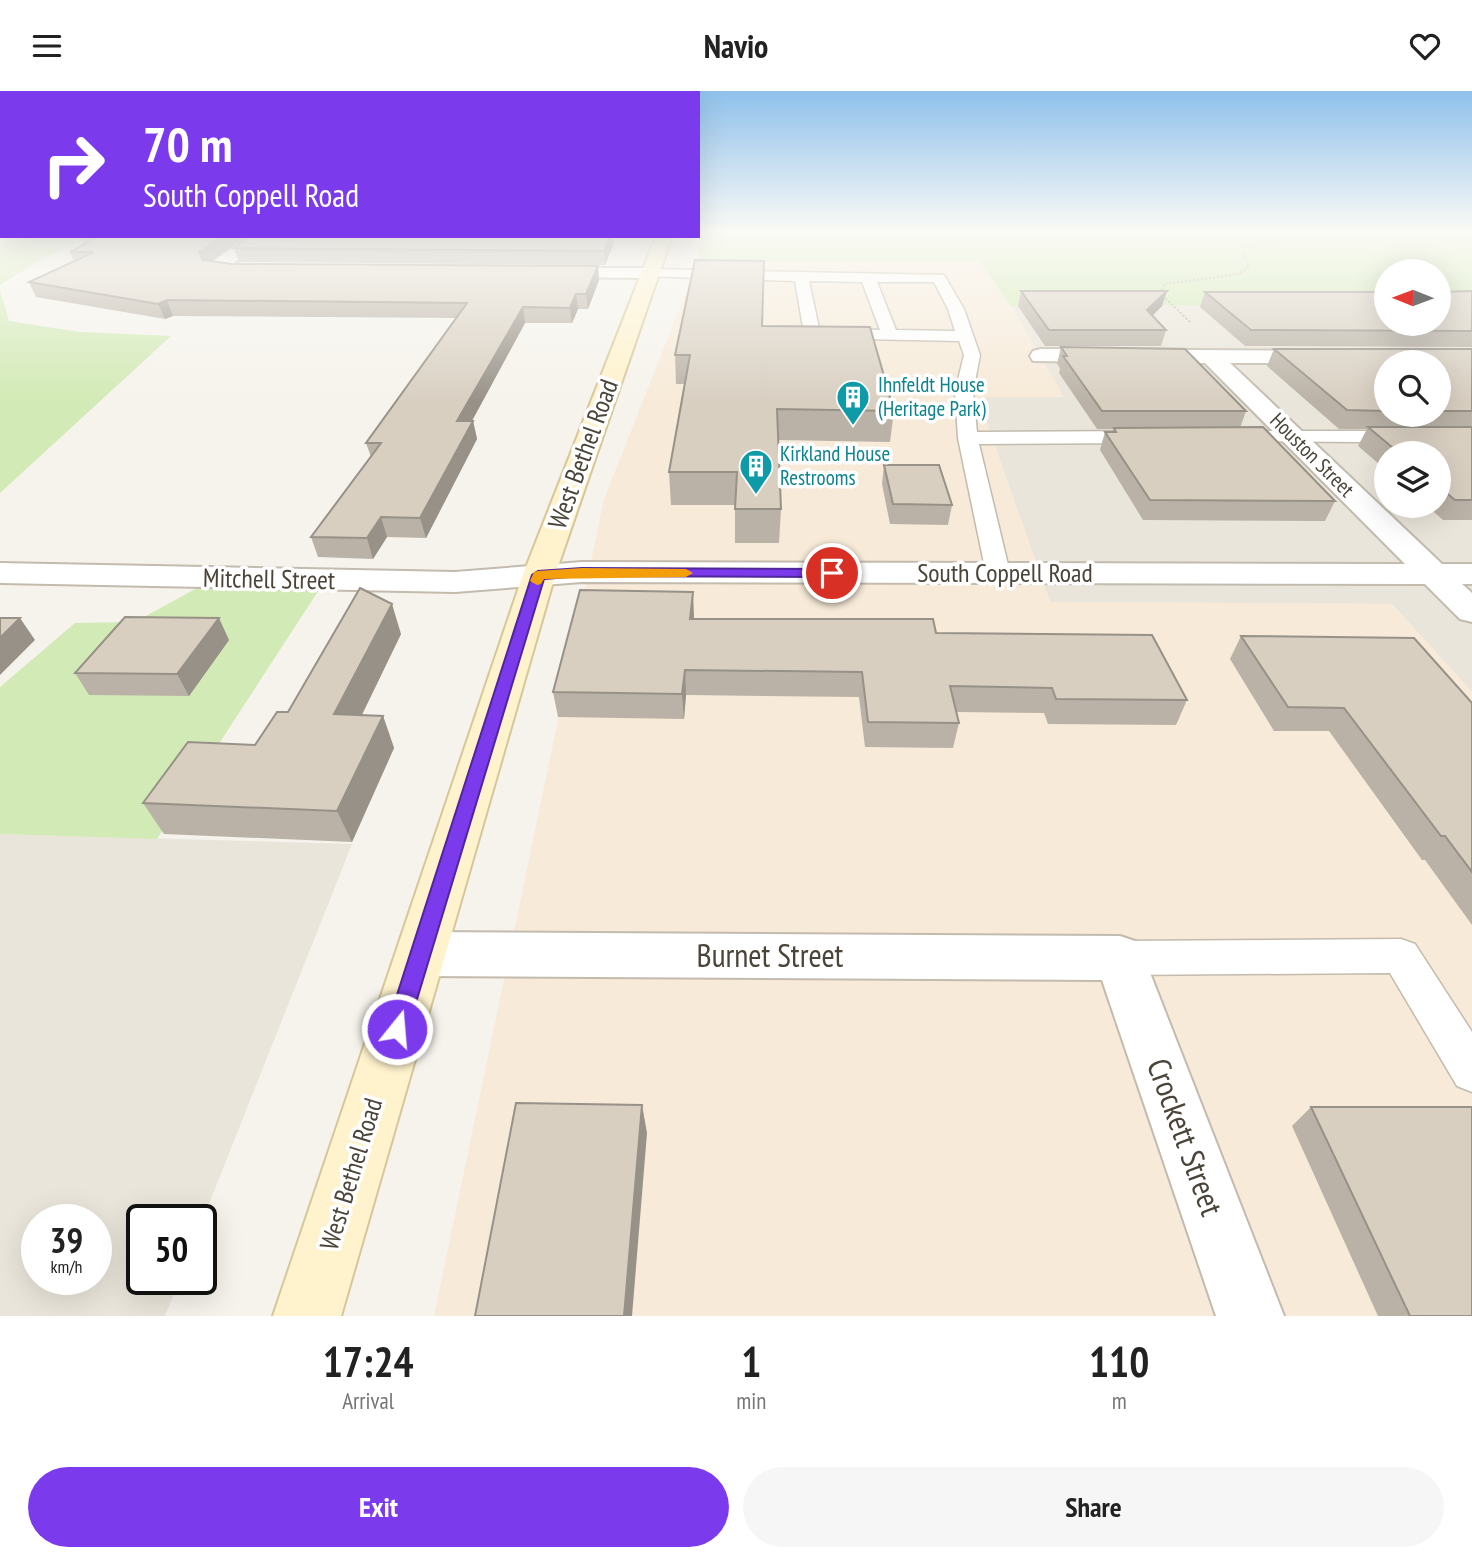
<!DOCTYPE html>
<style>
:root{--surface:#fff;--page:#f6f6f6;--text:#222;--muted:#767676;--accent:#7c3aed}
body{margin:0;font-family:"PT Sans Narrow",sans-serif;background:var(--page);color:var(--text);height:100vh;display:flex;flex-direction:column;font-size:26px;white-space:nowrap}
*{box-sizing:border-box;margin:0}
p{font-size:23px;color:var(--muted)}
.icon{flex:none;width:38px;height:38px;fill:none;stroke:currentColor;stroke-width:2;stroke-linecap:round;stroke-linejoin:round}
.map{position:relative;height:1225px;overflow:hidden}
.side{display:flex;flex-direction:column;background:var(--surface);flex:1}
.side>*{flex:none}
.hud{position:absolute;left:0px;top:0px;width:700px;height:147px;box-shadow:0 7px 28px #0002;background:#7c3aed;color:#fff;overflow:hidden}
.needle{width:46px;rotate:271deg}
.buttons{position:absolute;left:1374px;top:168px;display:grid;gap:14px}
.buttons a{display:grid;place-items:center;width:77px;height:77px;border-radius:50%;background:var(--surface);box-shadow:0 7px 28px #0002;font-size:35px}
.speed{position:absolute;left:21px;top:1113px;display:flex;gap:14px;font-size:35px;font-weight:700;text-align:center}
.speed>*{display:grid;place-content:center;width:91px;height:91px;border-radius:50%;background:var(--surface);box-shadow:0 7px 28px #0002;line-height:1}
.speed small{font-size:18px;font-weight:400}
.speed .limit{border:4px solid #111;border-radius:10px;background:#fff;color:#111}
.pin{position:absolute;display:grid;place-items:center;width:60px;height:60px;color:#fff;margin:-30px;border:4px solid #fff;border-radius:50%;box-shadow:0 2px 7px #0007}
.me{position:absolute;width:77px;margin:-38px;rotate:17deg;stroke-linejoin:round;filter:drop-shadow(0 0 5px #0008)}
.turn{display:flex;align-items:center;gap:24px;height:147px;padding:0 28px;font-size:32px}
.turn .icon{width:91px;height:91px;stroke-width:2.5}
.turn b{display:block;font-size:49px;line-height:60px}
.eta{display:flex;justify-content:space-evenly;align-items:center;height:119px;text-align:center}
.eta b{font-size:42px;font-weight:800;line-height:49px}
.primary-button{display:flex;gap:14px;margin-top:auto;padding:14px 28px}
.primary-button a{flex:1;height:80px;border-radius:42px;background:var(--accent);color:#fff;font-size:28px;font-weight:800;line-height:80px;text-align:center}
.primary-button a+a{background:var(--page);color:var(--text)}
header{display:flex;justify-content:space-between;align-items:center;height:91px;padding:0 28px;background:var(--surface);font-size:32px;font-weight:800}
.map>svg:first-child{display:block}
.residential{fill:#eae5da;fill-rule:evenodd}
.commercial{fill:#f7ead8}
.green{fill:#d2eab5}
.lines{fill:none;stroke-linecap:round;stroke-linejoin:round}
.lane-casing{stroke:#c2bbae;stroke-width:3}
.street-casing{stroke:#c2bbae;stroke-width:4}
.secondary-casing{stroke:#d6c79b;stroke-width:4}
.path{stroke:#c4b79f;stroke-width:2;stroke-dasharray:2 2;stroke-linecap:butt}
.lane{fill:#fff;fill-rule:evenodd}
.street{fill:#fff;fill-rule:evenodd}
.secondary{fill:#fff3cd;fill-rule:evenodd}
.wall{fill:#bab2a6;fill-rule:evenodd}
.shaded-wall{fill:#979187}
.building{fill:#d8cfc1;stroke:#979187;stroke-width:2}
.route{fill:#7c3aed;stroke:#51269a;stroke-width:2}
.slow{fill:#f59e0b}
.labels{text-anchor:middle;stroke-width:7;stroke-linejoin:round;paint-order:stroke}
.far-culture-label{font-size:21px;fill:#0d838f;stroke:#fff;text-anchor:start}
.far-street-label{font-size:21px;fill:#4b4439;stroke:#fff}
.street-label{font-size:26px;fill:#4b4439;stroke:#fff}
.near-street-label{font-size:32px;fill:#4b4439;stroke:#fff}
</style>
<header><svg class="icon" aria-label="menu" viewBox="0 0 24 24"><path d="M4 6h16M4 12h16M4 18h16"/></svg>Navio<svg class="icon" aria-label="heart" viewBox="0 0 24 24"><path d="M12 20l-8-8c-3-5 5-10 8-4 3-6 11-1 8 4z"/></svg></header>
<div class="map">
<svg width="1472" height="1225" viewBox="0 0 1472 1225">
<rect width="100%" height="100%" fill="#f6f3ec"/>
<g class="residential">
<path d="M 1472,213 L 1472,601 L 1392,513 L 1050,511 L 977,305 L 1063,306 L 1011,215 L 1386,214 L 1386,233 L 1438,233 ZM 1386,271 L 1438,271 L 1438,324 L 1386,324 ZM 1386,362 L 1438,362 L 1438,415 L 1386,415 Z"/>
<path d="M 0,743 L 352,753 L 201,1133 L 201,1129 L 142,1129 L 142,1188 L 180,1188 L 165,1225 L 0,1225 ZM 37,1129 L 96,1129 L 96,1188 L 37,1188 Z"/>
</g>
<polygon class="commercial" points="979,170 1011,215 1064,306 978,306 1050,511 1392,513 1472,601 1472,1225 434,1225 604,408 698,171"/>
<g class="green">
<polygon points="0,140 2,145 92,145 39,170 0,194"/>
<polygon points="702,140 1472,140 1472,213 1439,214 1438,180 1386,180 1386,214 1011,215 979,170 698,171"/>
<polygon points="0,199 9,230 80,241 171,245 0,402"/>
<polygon points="219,485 328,485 157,748 0,743 0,596 75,532 135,531"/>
</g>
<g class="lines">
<defs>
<g id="lane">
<path d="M 648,178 L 944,184 L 964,218 L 980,264 L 973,301 L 977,341 L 1143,340 L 1150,342 L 1153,346 L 1150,350 L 1143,352 L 979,353 L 1010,482 L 1007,487 L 998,489 L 989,487 L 986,482 L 958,347 L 955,301 L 964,264 L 959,250 L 812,247 L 804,242 L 795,190 L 643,185 L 643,179 ZM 809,190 L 862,191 L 880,239 L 819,237 ZM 877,191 L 934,191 L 948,218 L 955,240 L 896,239 Z"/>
<polygon points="1231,340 1472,340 1472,352 1224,350 1221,346 1224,342"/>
<polygon points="1401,848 1415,853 1472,941 1472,1001 1457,995 1390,882 1120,884 1106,879 1100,867 1106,855 1120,850"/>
</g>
<g id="street">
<polygon points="250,145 269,145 232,173 264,176 267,180 264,184 209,181 206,177 209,173"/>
<polygon points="545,177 648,177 657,182 648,187 539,186 536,182 539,178"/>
<polygon points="1041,258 1331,260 1334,265 1331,270 1323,272 1230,272 1442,473 1472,473 1472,493 1462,493 1472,502 1472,531 1460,528 1425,493 582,491 455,501 0,492 0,472 455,481 582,471 1405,473 1205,272 1033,270 1030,265 1033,260"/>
<polygon points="421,841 1120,845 1138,851 1284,1225 1216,1225 1102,889 421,885 403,879 396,863 403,847"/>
</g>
<polygon id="secondary" points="656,145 672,145 555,484 341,1225 273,1225 523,484"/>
</defs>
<use href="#lane" class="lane-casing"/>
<use href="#street" class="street-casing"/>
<use href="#secondary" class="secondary-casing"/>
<polyline class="path" points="1190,231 1161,203 1164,193 1239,183 1249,176 1244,165 1246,154 1314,146 1323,140"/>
<use href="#lane" class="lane"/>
<use href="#street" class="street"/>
<use href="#secondary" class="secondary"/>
</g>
<g class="wall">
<polygon points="246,145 211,170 232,173 598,175 599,189 588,218 578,218 572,232 525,232 472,330 473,330 477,348 426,447 387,446 373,468 318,466 311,446 371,366 366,352 456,227 173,225 165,228 36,206 29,191 74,170 70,161 83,154 80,147"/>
<polygon points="614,152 605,174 239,171 234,157"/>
<polygon points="1021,200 1162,215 1152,225 1166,239 1161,255 1045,255 1018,215"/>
<polygon points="1472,200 1472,256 1245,255 1200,216 1205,201"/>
<polygon points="763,235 894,320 890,351 778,349 781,418 779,452 735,452 735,414 671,414 669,381 684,293 676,293 675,264"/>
<polygon points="1061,256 1246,320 1240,337 1335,410 1325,430 1143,429 1100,359 1105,341 1113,341 1113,338 1097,338 1059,282 1060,277 1057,273"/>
<path d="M 1274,258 L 1472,258 L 1472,429 L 1443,429 L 1427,415 L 1438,415 L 1438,362 L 1386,362 L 1386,379 L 1358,355 L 1367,338 L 1339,338 L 1267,275 ZM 1386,271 L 1438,271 L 1438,324 L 1386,324 Z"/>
<polygon points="884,374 952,414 948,434 890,433 882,393"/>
<polygon points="694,528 936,542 1187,609 1176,634 1048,633 1044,622 956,621 959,632 953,657 865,656 859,606 686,604 684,628 558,626 553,601"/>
<polygon points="401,543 362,624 383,625 394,657 352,751 164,743 143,712 255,654"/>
<polygon points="1241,545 1472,612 1472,834 1425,769 1422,769 1329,640 1274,640 1230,568"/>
<polygon points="229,549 189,605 89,604 75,582"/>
<polygon points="1311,1016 1472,1225 1378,1225 1292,1035"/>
</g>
<g class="shaded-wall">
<polygon points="222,145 246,145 204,175 199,161"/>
<polygon points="610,145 613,145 614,152 605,174 604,160"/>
<polygon points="598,175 599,189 588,218 586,203"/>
<polygon points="1167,200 1162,215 1142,235 1147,219"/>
<polygon points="576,203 578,218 572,232 570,217"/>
<polygon points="167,209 173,225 165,228 158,213"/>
<polygon points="523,216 525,232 462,348 457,330"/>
<polygon points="473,330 477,348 426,447 420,427"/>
<polygon points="381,426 387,446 373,468 367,447"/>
<polygon points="693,501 694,525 691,552 690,528"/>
<polygon points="392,513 401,543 347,654 334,623"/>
<polygon points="20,527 35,549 0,584 0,547"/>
<polygon points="219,527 229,549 189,605 177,583"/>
<polygon points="685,579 686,604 684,628 682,603"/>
<polygon points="383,625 394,657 352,751 337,720"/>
<polygon points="642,1014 647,1042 632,1225 624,1225"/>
</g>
<g class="building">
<polygon points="83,145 222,145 199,161 203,169 232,173 598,175 586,203 576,203 570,217 523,216 457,330 473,330 420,427 381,426 367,447 311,446 381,352 366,352 467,212 167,209 158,213 29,191 94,161 70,161 97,147 80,147"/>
<polygon points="250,145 610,145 604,160 234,157"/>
<polygon points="695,169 764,170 762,235 870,236 894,320 777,318 781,418 735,418 737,381 669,381 690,264 675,264"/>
<polygon points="1021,200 1167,200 1147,219 1166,239 1049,239"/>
<polygon points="1472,200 1472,240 1251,239 1205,201 1386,201 1386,233 1438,233 1438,201"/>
<polygon points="1061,256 1185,258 1246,320 1102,320 1063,265 1067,265"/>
<polygon points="1274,258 1472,258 1472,320 1438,320 1438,271 1386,271 1386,320 1347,319"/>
<polygon points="1263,336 1335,410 1150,409 1105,341 1116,341 1114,337"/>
<polygon points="1368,336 1472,336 1472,409 1455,409 1438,395 1438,362 1399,362"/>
<polygon points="884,374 939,374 952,414 893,413"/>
<polygon points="360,497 392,513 334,623 383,625 337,720 143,712 188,651 255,654 277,621 288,621"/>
<polygon points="580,499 693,501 690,528 933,528 936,542 1152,544 1187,609 1056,608 1052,597 950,595 959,632 868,631 862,581 685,579 682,603 553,601"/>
<polygon points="125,526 219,527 177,583 75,582"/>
<polygon points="0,527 20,527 0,547"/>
<polygon points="1241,545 1414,547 1472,612 1472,781 1445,745 1441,745 1344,617 1288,616"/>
<polygon points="516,1012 642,1014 624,1225 475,1225"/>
<polygon points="1311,1016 1472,1016 1472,1225 1410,1225"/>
</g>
<linearGradient id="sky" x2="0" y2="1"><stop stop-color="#8fc1ec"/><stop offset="0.45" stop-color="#fbfaf6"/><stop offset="1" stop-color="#fbfaf6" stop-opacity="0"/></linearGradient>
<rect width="1472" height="311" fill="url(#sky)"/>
<polygon class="route" points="582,477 832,478 838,482 832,486 582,485 544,488 408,938 405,945 397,948 389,945 386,938 532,484 538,480"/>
<polygon class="slow" points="582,477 686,478 693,482 686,486 544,488 541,493 537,494 530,490 534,481 538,480"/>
<defs>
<symbol id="building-pin" viewBox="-11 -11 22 30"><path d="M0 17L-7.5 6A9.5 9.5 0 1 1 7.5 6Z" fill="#0f9aa8" stroke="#fff"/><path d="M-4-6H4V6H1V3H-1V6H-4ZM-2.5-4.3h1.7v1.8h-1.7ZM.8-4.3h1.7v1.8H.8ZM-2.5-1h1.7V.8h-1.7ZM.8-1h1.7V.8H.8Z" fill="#fff"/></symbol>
</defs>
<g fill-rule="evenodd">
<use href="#building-pin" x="834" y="287" width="38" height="52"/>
<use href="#building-pin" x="737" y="356" width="38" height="52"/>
</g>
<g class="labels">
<g class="far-culture-label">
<text x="878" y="301">Ihnfeldt House<tspan x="878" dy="24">(Heritage Park)</tspan></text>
<text x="780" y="370">Kirkland House<tspan x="780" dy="24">Restrooms</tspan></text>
</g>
<g class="far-street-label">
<text transform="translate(1312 364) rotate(45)" y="7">Houston Street</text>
</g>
<g class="street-label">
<text transform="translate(583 363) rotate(-70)" y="9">West Bethel Road</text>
<text x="1005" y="491">South Coppell Road</text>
<text transform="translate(269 488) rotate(1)" y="9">Mitchell Street</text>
<text transform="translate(351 1083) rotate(-73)" y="9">West Bethel Road</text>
</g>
<g class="near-street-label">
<text x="770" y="876">Burnet Street</text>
<text transform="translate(1185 1046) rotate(70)" y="11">Crockett Street</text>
</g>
</g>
</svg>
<div class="buttons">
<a><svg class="needle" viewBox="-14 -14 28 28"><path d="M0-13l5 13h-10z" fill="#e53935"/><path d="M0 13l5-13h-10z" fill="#767676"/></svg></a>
<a><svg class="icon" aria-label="search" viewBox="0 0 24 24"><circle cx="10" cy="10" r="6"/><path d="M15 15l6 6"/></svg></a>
<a><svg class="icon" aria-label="layers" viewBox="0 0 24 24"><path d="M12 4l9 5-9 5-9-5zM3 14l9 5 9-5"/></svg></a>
</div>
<div class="speed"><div>39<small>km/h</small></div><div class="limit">50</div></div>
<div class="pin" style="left:832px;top:482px;background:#d93025"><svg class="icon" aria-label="arrive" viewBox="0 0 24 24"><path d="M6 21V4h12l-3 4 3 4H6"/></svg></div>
<svg class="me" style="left:397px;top:938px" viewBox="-20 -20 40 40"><circle r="17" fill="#7c3aed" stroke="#fff" stroke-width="3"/><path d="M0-11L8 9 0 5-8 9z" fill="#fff"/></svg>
<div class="hud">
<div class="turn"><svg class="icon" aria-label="right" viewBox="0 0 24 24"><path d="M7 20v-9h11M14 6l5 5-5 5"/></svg><div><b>70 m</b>South Coppell Road</div></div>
</div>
</div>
<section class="side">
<div class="eta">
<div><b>17:24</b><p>Arrival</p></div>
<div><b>1</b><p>min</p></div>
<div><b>110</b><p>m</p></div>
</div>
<div class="primary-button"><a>Exit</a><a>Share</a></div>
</section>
